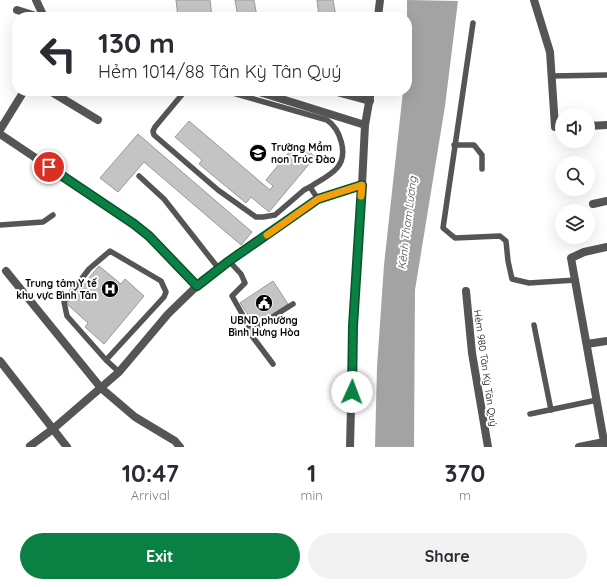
<!DOCTYPE html>
<meta charset="utf-8">
<style>
:root{--surface:#fff;--page:#f2f2f3;--text:#2b2b33;--muted:#7c7c81;--accent:#0b8043}
body{margin:0;font-family:Quicksand,sans-serif;background:var(--page);color:var(--text);height:100vh;display:flex;flex-direction:column;font-size:15px;white-space:nowrap}
*{box-sizing:border-box;margin:0}
p{font-size:13px;color:var(--muted)}
.icon{flex:none;width:22px;height:22px;fill:none;stroke:currentColor;stroke-width:2;stroke-linecap:round;stroke-linejoin:round}
.map{position:relative;height:447px;overflow:hidden}
.sheet{display:flex;flex-direction:column;background:var(--surface);flex:1}
.sheet>*{flex:none}
.guide{position:absolute;left:12px;top:12px;width:400px;height:84px;border-radius:16px;box-shadow:0 4px 16px #0002;background:#fff;color:var(--text);overflow:hidden}
.fabs{position:absolute;left:555px;top:108px;display:grid;gap:8px}
.fabs a{display:grid;place-items:center;width:40px;height:40px;border-radius:50%;background:var(--surface);box-shadow:0 4px 16px #0002;font-size:20px}
.pin{position:absolute;display:grid;place-items:center;width:34px;height:34px;color:#fff;margin:-17px;border:2px solid #fff;border-radius:50%;box-shadow:0 1px 4px #0007}
.me{position:absolute;width:44px;margin:-22px;rotate:2deg;stroke-linejoin:round;filter:drop-shadow(0 0 3px #0008)}
.turn{display:flex;align-items:center;gap:14px;height:84px;padding:0 20px;font-size:18px}
.turn .icon{width:52px;height:52px;stroke-width:2.5}
.turn b{display:block;font-size:28px;line-height:34px}
.eta{display:flex;justify-content:space-evenly;align-items:center;height:68px;text-align:center}
.eta b{font-size:24px;font-weight:700;line-height:28px}
.primary-button{display:flex;gap:8px;margin-top:auto;padding:8px 20px}
.primary-button a{flex:1;height:46px;border-radius:24px;background:var(--accent);color:#fff;font-size:16px;font-weight:700;line-height:46px;text-align:center}
.primary-button a+a{background:var(--page);color:var(--text)}
.map>svg:first-child{display:block}
.water{fill:#a3a3a3}
.building{fill:#c4c4c4;stroke:#999}
.lines{fill:none;stroke-linecap:round;stroke-linejoin:round}
.lane{stroke:#555;stroke-width:5.5}
.street{stroke:#555;stroke-width:8}
.route-casing{stroke:#07532c;stroke-width:10}
.route{stroke:#0b8043;stroke-width:7}
.slow{stroke:#f59e0b;stroke-width:7}
.labels{text-anchor:middle;stroke-width:4;stroke-linejoin:round;paint-order:stroke}
.poi-label{font-size:10px;font-weight:bold;fill:#000;stroke:#fff;text-anchor:start}
.street-label{font-size:10px;fill:#000;stroke:#fff}
.water-label{font-size:11px;font-style:italic;fill:#444;stroke:#fff}
</style>
<div class="map">
<svg width="607" height="447" viewBox="0 0 607 447">
<rect width="100%" height="100%" fill="#fff"/>
<polygon class="water" points="407,0 458,1 445,106 415,290 414,447 375,447 377,367 384,265 403,91 407,91"/>
<g class="building">
<polygon points="176,0 210,0 212,17 178,17"/>
<polygon points="235,0 254,0 257,17 238,17"/>
<polygon points="317,0 333,0 336,17 319,17"/>
<polygon points="189,121 270,190 273,186 266,180 294,146 300,151 304,147 315,157 269,212 251,197 246,203 199,164 202,160 175,137"/>
<polygon points="138,134 252,232 241,245 144,162 118,192 100,178"/>
<polygon points="99,266 121,284 125,279 144,296 104,344 85,327 88,323 67,304"/>
<polygon points="273,281 288,304 256,326 240,303"/>
</g>
<g class="lines">
<g class="lane">
<polyline points="473,23 443,228 455,238 500,236 506,241 508,261 512,279 529,283 576,280"/>
<polyline points="551,76 607,75"/>
<polyline points="185,91 155,127 153,131 154,135 218,190 256,217 263,217 275,215 304,190 310,187 318,199"/>
<path d="M 226,91 L 327,120 C 340,129 349,154 337,168 C 330,176 319,181 310,187"/>
<polyline points="454,145 474,145 482,155 482,169"/>
<polyline points="139,176 164,199 219,269"/>
<polyline points="0,225 43,222 53,215"/>
<polyline points="229,261 241,274 245,283 232,296 245,319 252,336 273,364"/>
<polyline points="534,325 551,410"/>
<polyline points="250,331 293,304"/>
<polyline points="106,360 164,297 166,292 161,281 110,251 89,269 64,302 67,316 106,360 119,372"/>
<polyline points="530,414 597,400"/>
</g>
<g class="street">
<polyline points="36,0 44,17"/>
<polyline points="534,0 550,52 555,127"/>
<polyline points="17,10 39,17"/>
<polyline points="64,17 65,17"/>
<polyline points="378,17 380,0"/>
<polyline points="50,91 98,120"/>
<polyline points="256,91 365,125"/>
<polyline points="333,91 370,101"/>
<polyline points="588,126 607,125"/>
<polyline points="0,130 24,91"/>
<polyline points="0,134 134,224 149,236 197,286"/>
<polyline points="593,204 607,201"/>
<polyline points="6,271 101,388 135,417 175,441 180,447"/>
<polyline points="466,291 472,353 488,447"/>
<polyline points="587,344 607,341"/>
<polyline points="0,361 67,447"/>
<polyline points="30,446 53,429 119,372 168,314 203,280 318,199 362,185 365,125 371,91"/>
<polyline points="350,447 353,326 362,185"/>
<polyline points="579,447 604,442"/>
<polyline points="605,447 571,258 584,252 607,247"/>
</g>
</g>
<g class="lines">
<defs>
<polyline id="route" points="49,167 134,224 149,236 197,286 229,261 318,199 362,185 353,326 352,392"/>
</defs>
<use href="#route" class="route-casing"/>
<use href="#route" class="route"/>
<polyline class="slow" points="267,235 318,199 362,185 361,196"/>
</g>
<defs>
<symbol id="school-disc" viewBox="-11 -11 22 22"><circle r="9.5" fill="#000" stroke="#fff"/><path d="M0-5L7-2L0 1L-7-2ZM-4 1L0 2.5L4 1V4Q0 6-4 4Z" fill="#fff"/></symbol>
<symbol id="hospital-disc" viewBox="-11 -11 22 22"><circle r="9.5" fill="#000" stroke="#fff"/><path d="M-5-5h3v3.5h4V-5h3V5h-3V1.5h-4V5h-3Z" fill="#fff"/></symbol>
<symbol id="civic-disc" viewBox="-11 -11 22 22"><circle r="9.5" fill="#000" stroke="#fff"/><path d="M-.6-6.5H3V-4.5H.6V-3L4-1V1h2V6H-6V1h2V-1L-.6-3ZM-1.2 2.5V6h2.4V2.5Z" fill="#fff"/></symbol>
</defs>
<g fill-rule="evenodd">
<use href="#school-disc" x="248" y="143" width="20" height="20"/>
<use href="#hospital-disc" x="100" y="279" width="20" height="20"/>
<use href="#civic-disc" x="254" y="293" width="20" height="20"/>
</g>
<g class="labels">
<g class="poi-label">
<text x="271" y="151">Trường Mầm<tspan x="271" dy="12">non Trúc Đào</tspan></text>
<text x="97" y="287" text-anchor="end">Trung tâm Y tế<tspan x="97" dy="12">khu vực Bình Tân</tspan></text>
<text x="264" y="324" text-anchor="middle">UBND phường<tspan x="264" dy="12">Bình Hưng Hòa</tspan></text>
</g>
<g class="street-label">
<text transform="translate(486 368) rotate(82)" y="4">Hẻm 980 Tân Kỳ Tân Quý</text>
</g>
<g class="water-label">
<text transform="translate(407 223) rotate(-83)" y="4">Kênh Tham Lương</text>
</g>
</g>
</svg>
<div class="fabs">
<a><svg class="icon" aria-label="sound" viewBox="0 0 24 24"><path d="M4 9h4l5-4v14l-5-4H4zM17 9q2 3 0 6"/></svg></a>
<a><svg class="icon" aria-label="search" viewBox="0 0 24 24"><circle cx="10" cy="10" r="6"/><path d="M15 15l6 6"/></svg></a>
<a><svg class="icon" aria-label="layers" viewBox="0 0 24 24"><path d="M12 4l9 5-9 5-9-5zM3 14l9 5 9-5"/></svg></a>
</div>
<div class="pin" style="left:49px;top:167px;background:#d93025"><svg class="icon" aria-label="arrive" viewBox="0 0 24 24"><path d="M6 21V4h12l-3 4 3 4H6"/></svg></div>
<svg class="me" style="left:352px;top:392px" viewBox="-20 -20 40 40"><circle r="19" fill="#fff"/><path d="M0-13L10 11 0 6-10 11z" fill="#0b8043"/></svg>
<div class="guide">
<div class="turn"><svg class="icon" aria-label="left" viewBox="0 0 24 24"><path d="M17 20v-9H6M10 6l-5 5 5 5"/></svg><div><b>130 m</b>Hẻm 1014/88 Tân Kỳ Tân Quý</div></div>
</div>
</div>
<section class="sheet">
<div class="eta">
<div><b>10:47</b><p>Arrival</p></div>
<div><b>1</b><p>min</p></div>
<div><b>370</b><p>m</p></div>
</div>
<div class="primary-button"><a>Exit</a><a>Share</a></div>
</section>
